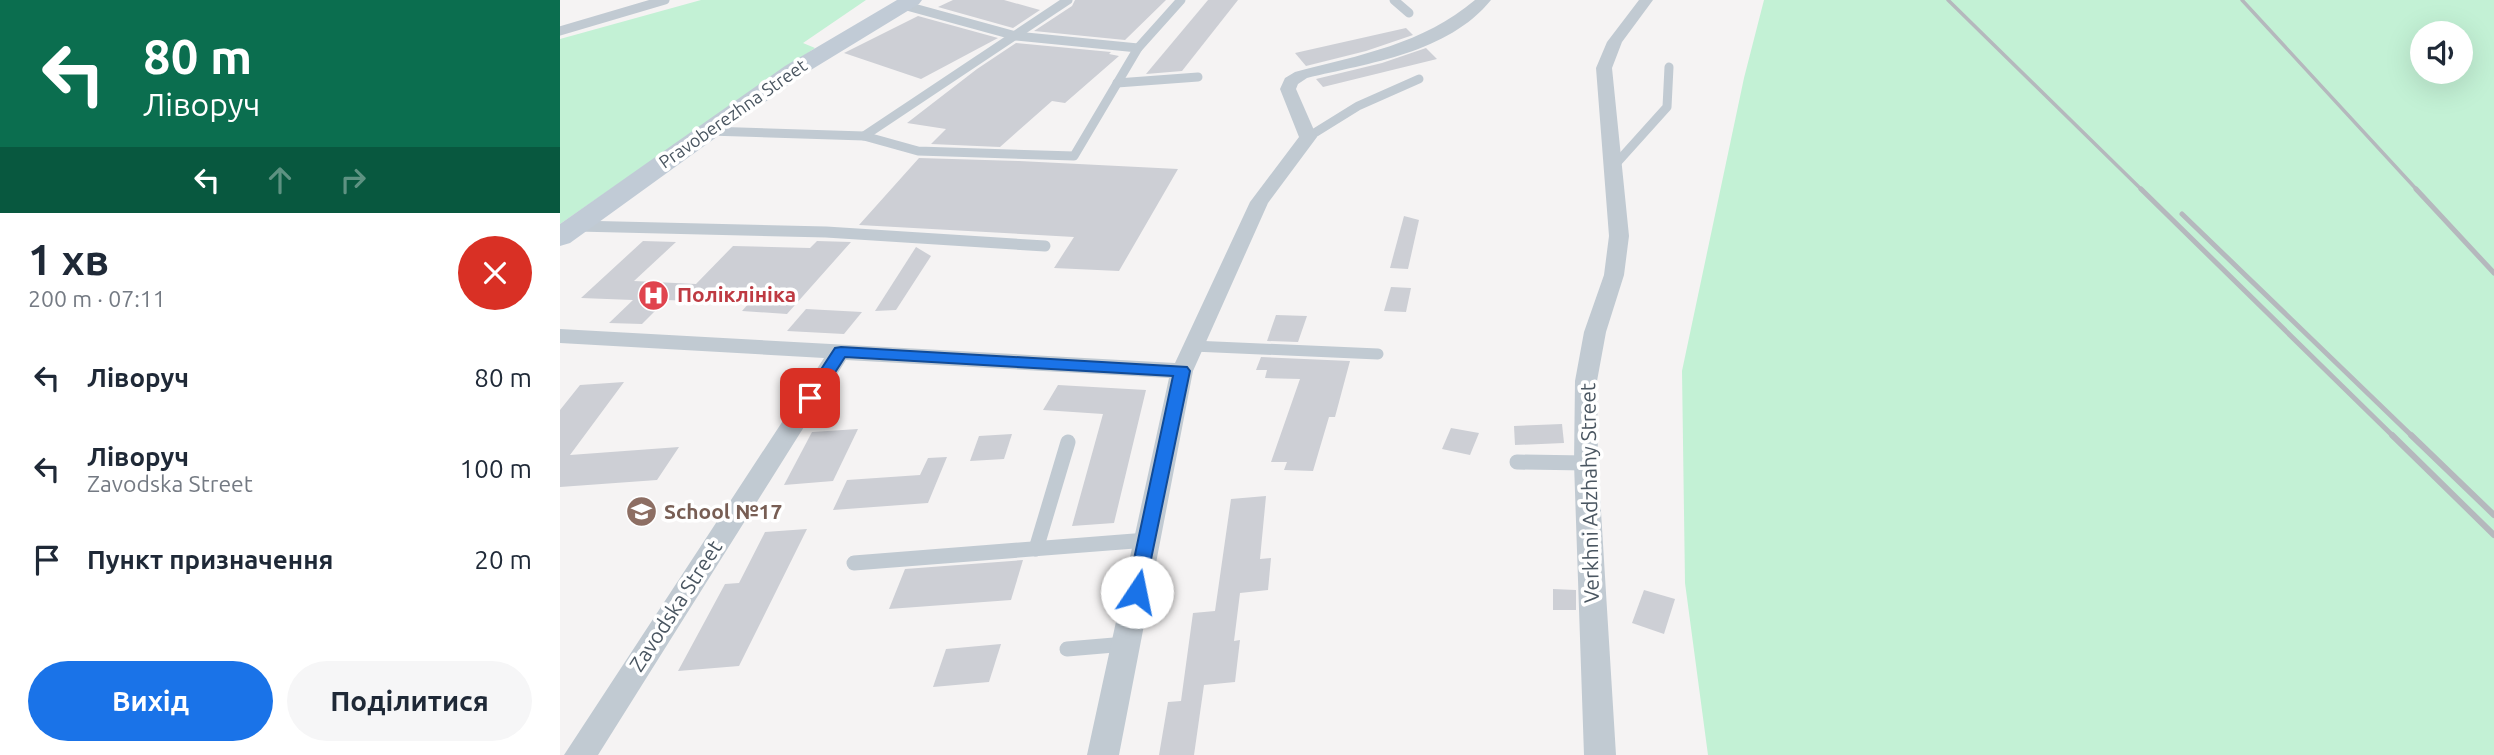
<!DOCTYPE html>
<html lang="uk">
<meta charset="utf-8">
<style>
:root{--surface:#fff;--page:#f6f6f7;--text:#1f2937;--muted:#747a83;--accent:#1a73e8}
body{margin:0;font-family:Ubuntu,sans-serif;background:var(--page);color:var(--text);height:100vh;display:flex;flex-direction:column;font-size:26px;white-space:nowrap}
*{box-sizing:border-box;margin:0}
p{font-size:23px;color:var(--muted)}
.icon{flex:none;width:38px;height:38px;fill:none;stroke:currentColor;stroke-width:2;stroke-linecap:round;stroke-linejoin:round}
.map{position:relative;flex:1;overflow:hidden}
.details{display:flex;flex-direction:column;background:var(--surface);width:560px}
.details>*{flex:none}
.top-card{background:#0b6e4f;color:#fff;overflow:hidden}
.controls{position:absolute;left:1850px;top:21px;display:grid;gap:14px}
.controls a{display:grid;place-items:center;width:63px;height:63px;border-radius:50%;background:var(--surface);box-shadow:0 7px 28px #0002;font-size:35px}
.pin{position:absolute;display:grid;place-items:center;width:60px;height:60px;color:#fff;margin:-30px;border-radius:14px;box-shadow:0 4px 10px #0006}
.me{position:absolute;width:77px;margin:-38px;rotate:11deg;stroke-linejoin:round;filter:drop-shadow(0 0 5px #0008)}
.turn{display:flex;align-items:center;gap:24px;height:147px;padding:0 28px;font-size:32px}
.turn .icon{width:91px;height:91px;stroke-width:2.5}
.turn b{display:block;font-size:49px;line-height:60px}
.lanes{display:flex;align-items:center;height:66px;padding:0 28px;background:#0003;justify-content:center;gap:35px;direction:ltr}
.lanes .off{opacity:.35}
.round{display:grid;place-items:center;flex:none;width:74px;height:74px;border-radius:37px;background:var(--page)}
.headline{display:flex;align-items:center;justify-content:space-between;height:119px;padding:0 28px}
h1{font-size:42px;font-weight:700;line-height:52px}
.action{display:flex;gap:14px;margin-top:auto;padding:14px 28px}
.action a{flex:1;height:80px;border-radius:42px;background:var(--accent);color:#fff;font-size:28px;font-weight:700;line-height:80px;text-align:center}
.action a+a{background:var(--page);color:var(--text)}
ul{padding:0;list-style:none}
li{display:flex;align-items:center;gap:21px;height:91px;padding:0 28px}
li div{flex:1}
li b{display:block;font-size:26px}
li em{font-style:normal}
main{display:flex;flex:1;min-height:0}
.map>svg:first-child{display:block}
.green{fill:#c3f1d5;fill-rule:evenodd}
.building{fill:#cdcfd5}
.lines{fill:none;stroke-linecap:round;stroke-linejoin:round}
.lane-far2{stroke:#c1cad2;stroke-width:9}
.lane-far1{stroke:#c1cad2;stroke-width:11}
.lane{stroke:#c1cad2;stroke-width:15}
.street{fill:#c1cad2;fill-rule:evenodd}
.secondary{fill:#c1cbd6;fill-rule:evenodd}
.rail-far2{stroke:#b5b8bd;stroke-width:3.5}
.rail-far1{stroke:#b5b8bd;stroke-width:5}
.rail{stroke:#b5b8bd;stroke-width:6}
.route{fill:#1a73e8;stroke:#114b97;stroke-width:2}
.labels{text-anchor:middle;stroke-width:7;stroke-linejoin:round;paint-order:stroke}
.far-street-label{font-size:18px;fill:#4a5661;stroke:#fff}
.health-label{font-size:21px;font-weight:bold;fill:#be3a42;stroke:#fff;text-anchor:start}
.street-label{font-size:21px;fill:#4a5661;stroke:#fff}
.education-label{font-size:21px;font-weight:bold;fill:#785e54;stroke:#fff;text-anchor:start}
</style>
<main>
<section class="details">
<div class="top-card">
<div class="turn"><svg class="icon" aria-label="left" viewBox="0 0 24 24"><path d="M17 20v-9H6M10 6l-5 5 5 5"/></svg><div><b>80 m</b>Ліворуч</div></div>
<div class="lanes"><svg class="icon" aria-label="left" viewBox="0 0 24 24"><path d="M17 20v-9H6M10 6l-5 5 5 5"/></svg><svg class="icon off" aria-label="ahead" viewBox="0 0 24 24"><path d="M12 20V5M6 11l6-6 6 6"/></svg><svg class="icon off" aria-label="right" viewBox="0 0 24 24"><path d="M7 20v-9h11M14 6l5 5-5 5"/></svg></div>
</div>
<div class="headline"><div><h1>1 хв</h1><p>200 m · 07:11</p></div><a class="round" style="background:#d93025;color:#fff"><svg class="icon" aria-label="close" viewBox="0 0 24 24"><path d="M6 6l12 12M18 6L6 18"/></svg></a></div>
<ul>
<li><svg class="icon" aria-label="left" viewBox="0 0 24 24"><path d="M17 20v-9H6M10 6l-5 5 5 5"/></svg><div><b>Ліворуч</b></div><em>80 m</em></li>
<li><svg class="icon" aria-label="left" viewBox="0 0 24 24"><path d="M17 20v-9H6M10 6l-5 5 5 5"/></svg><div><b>Ліворуч</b><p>Zavodska Street</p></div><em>100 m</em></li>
<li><svg class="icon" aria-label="arrive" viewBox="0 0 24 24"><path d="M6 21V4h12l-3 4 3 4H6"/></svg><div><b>Пункт призначення</b></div><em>20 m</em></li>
</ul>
<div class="action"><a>Вихід</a><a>Поділитися</a></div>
</section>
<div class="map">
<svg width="1934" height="755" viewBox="0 0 1934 755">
<rect width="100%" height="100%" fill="#f5f3f3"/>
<g class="green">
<polygon points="141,0 306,0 243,43 255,48 0,224 0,39"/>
<path d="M 1204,0 L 1934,0 L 1934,755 L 1148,755 L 1125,583 L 1122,371 L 1184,78 ZM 1862,33 L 1900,33 L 1900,72 L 1862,72 Z"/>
</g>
<g class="building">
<polygon points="393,0 444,0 480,10 453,28 378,7"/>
<polygon points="515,0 606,0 565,40 474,31 512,6"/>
<polygon points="648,0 678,0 622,71 586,74"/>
<polygon points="358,16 438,38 361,79 284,53"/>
<polygon points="846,28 853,35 806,51 746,66 735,53"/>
<polygon points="456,43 551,52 549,54 559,56 505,103 492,101 440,147 371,144 386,129 347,123 417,69"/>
<polygon points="866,48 877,59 763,87 756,79 822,63"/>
<polygon points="359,158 459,161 618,169 559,271 494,268 514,237 299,225"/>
<polygon points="844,216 859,220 848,269 830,268"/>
<polygon points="83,241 116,242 74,281 136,284 173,246 250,248 257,241 291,242 227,314 182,311 189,303 106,300 82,324 49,323 73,300 21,298"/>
<polygon points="356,247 371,256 336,310 315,311"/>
<polygon points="831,287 851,288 846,312 824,311"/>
<polygon points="246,309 302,312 284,334 227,331"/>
<polygon points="716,315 747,316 738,342 707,341"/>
<polygon points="701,357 790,361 775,417 769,417 753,471 724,470 727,462 711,462 740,379 705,378 707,370 696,370"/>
<polygon points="64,382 10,455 119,447 97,480 0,487 0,410 20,385"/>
<polygon points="498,385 586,390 554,523 512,526 543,414 483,410"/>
<polygon points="1002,424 1004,443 955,445 954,426"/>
<polygon points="891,428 919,433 910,455 882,449"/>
<polygon points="298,429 273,481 224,485 252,432"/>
<polygon points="452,434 444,459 410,461 419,436"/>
<polygon points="387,457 368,503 273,510 287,480 360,475 368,458"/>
<polygon points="706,496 700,559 711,558 708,590 680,593 674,641 680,640 675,682 644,685 634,755 599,755 608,702 621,701 633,613 655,611 671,499"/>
<polygon points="247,529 179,666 118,671 165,584 179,583 205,532"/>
<polygon points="463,560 451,600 329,609 345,569"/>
<polygon points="993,589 1016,590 1016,610 993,610"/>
<polygon points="1084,590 1115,599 1104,634 1072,623"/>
<polygon points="441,644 429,682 373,687 386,649"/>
</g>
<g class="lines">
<g class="lane-far2">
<polyline points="834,0 849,13"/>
<polyline points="343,5 456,36 578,48"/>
<polyline points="0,31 105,0"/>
<polyline points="557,83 638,77"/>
<polyline points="149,131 304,136 358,151 514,156 578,48 621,0"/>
<polyline points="304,136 508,0"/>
<polyline points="748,137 798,106 859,79"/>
<polyline points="1053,167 1107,107 1109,67"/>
</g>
<g class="lane-far1">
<polyline points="17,226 266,232 485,246"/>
<polyline points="633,346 818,354"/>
</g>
<g class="lane">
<polyline points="957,462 1026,463"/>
<polyline points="476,549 508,442"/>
<polyline points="294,563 587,540"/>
<polyline points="507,649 566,644"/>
</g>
<g class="street">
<path d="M 915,0 L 931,0 C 888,53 809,63 747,78 L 738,84 L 736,89 L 757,137 L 708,203 L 633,371 L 559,755 L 527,755 L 609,378 L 286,360 L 38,755 L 4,755 L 264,358 L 0,343 L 0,329 L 615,363 L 690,202 L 739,137 L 720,89 L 725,78 L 735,72 C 800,55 863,44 915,0 Z"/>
<polygon points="1079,0 1093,0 1062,42 1052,68 1069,236 1064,275 1046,332 1037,381 1038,463 1056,755 1024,755 1014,463 1015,381 1024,332 1044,275 1049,236 1036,68 1047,42"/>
</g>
<polygon class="secondary" points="337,0 362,0 359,4 241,76 10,243 0,246 0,224 225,66"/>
<g class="rail-far2">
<polyline points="1388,0 1583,191"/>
<polyline points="1682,0 1858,191"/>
</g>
<g class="rail-far1">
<polyline points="1581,189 1834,437"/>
<polyline points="1856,189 1934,273"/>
<polyline points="1622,214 1853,437"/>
</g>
<g class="rail">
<polyline points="1832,435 1934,535"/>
<polyline points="1851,435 1934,515"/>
</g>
</g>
<polygon class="route" points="281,347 627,367 630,371 583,598 577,600 570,598 567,592 613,376 285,357 256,402 245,402 242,398 245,394 275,348"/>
<defs>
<symbol id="hospital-disc" viewBox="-11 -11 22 22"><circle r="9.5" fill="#e0444e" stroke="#fff"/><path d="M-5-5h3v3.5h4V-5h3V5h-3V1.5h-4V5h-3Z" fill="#fff"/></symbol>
<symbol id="school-disc" viewBox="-11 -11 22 22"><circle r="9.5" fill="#8d6e63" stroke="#fff"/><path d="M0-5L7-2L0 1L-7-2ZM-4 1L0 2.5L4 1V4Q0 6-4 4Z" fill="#fff"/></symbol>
</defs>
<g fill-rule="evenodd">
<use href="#hospital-disc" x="76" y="278" width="35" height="35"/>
<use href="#school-disc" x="64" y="494" width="35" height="35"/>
</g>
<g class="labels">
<g class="far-street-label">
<text transform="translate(173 114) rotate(-35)" y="6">Pravoberezhna Street</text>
</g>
<g class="health-label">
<text x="117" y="302">Поліклініка</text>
</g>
<g class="street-label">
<text transform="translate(1030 493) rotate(-91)" y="7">Verkhni Adzhahy Street</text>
<text transform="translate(116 606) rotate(-57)" y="7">Zavodska Street</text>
</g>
<g class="education-label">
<text x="104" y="519">School №17</text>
</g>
</g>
</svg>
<div class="controls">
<a><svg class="icon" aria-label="sound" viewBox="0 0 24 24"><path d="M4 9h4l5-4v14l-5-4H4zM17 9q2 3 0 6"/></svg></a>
</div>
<div class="pin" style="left:250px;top:398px;background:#d93025"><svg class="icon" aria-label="arrive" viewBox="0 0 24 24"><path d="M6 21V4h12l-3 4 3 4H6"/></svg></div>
<svg class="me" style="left:577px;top:592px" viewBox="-20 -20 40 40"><circle r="19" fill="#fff"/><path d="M0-13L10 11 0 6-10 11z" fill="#1a73e8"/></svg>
</div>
</main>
